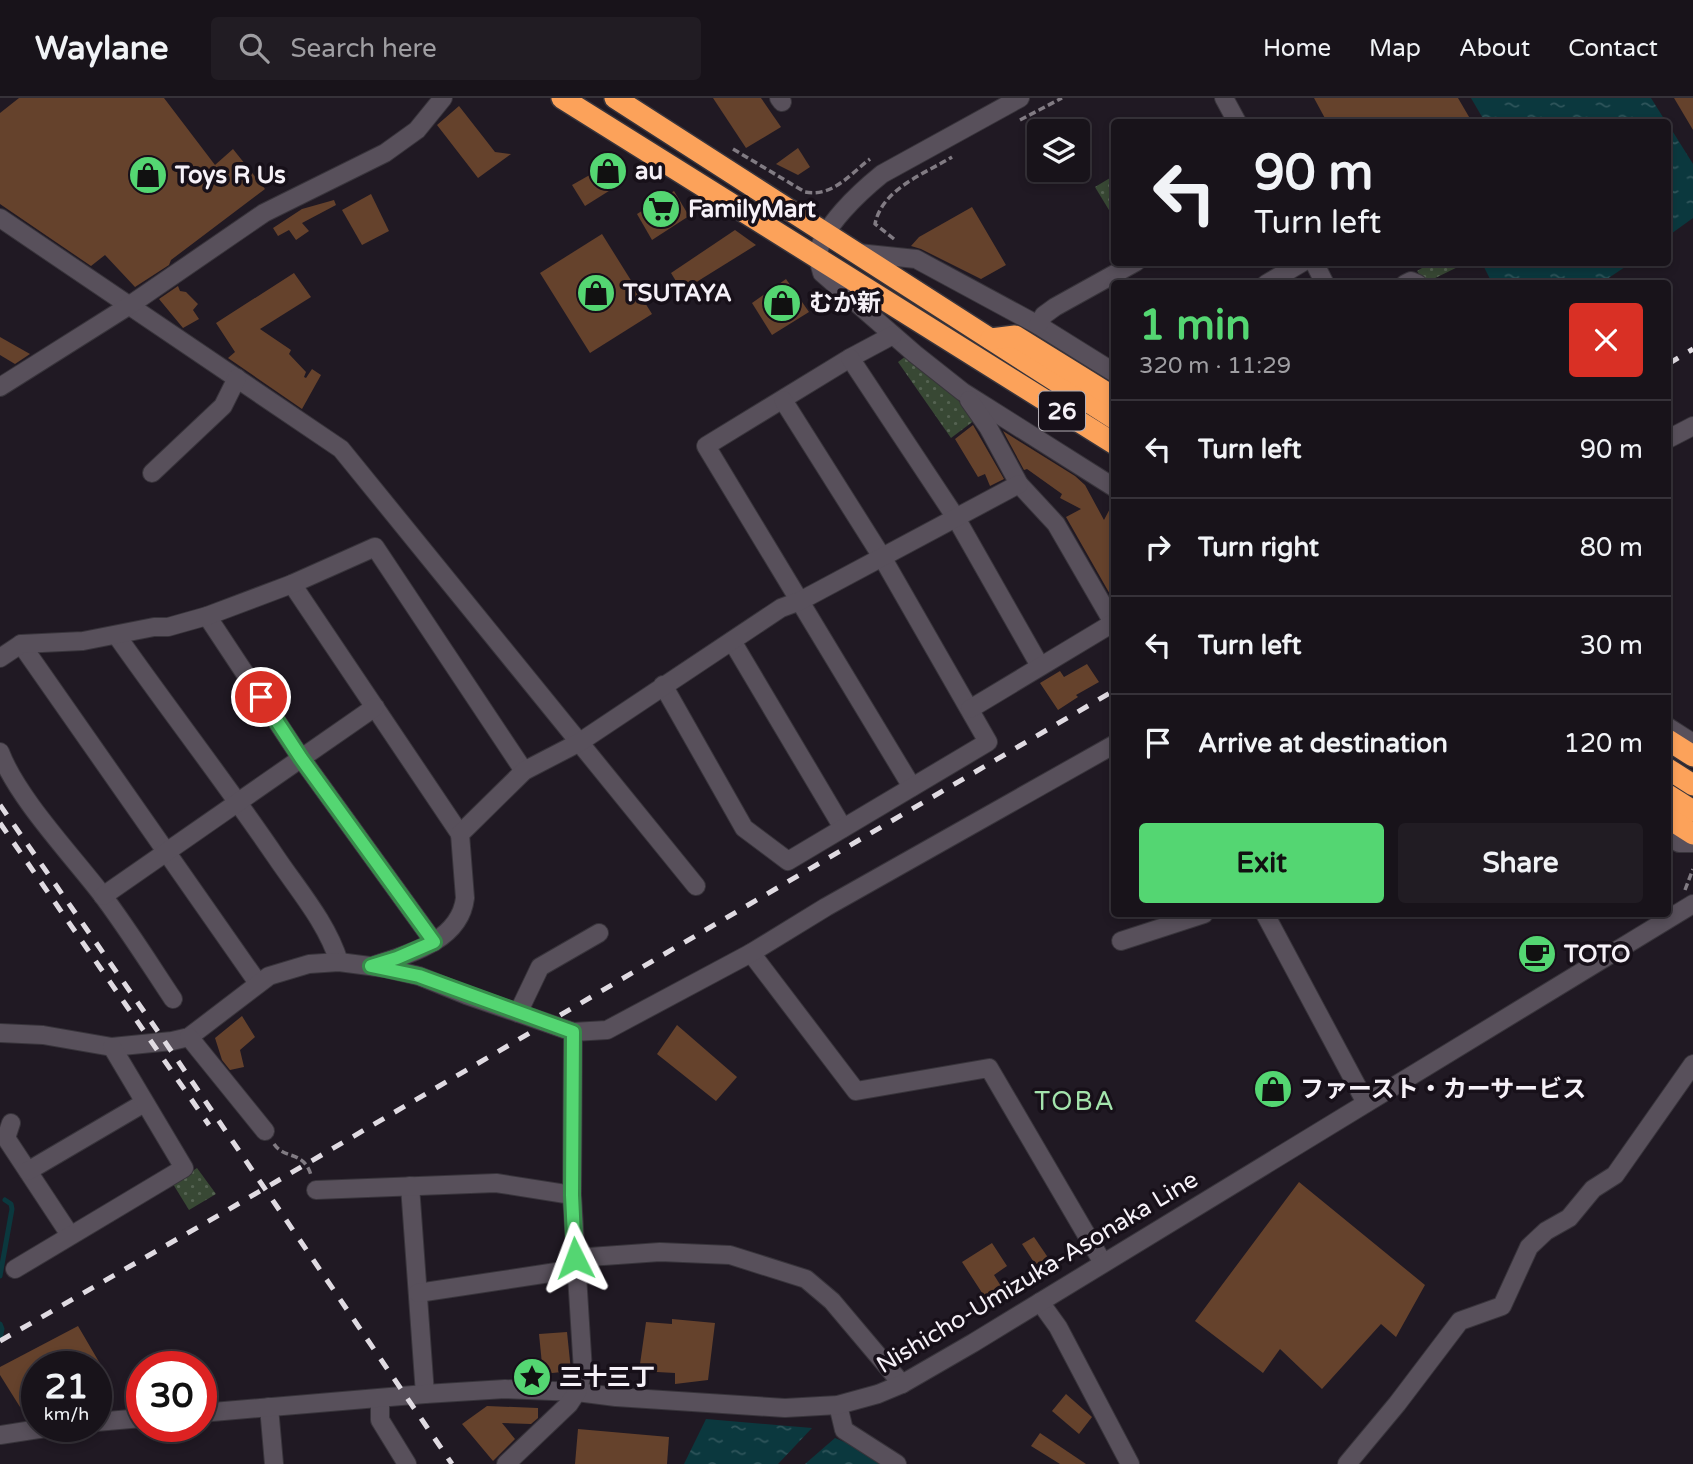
<!DOCTYPE html>
<meta charset="utf-8">
<style>
:root{--surface:#18131a;--page:#211c23;--text:#f1f3f6;--muted:#9f9ea2;--line:#363239;--accent:#54d672}
body{margin:0;font-family:"Varela Round","Noto Sans JP",sans-serif;background:var(--page);color:var(--text);height:100vh;display:flex;flex-direction:column;font-size:26px;white-space:nowrap}
*{box-sizing:border-box;margin:0}
p{font-size:23px;color:var(--muted)}
.icon{flex:none;width:38px;height:38px;fill:none;stroke:currentColor;stroke-width:2;stroke-linecap:round;stroke-linejoin:round}
.map{position:relative;flex:1;overflow:hidden}
.sheet{position:absolute;left:1111px;top:182px;width:560px;height:637px;display:flex;flex-direction:column;background:var(--surface);border-radius:7px;box-shadow:0 4px 10px #0003,0 0 0 2px var(--line)}
.sheet>*{flex:none}
.hud{position:absolute;left:1111px;top:21px;width:560px;height:147px;border-radius:7px;box-shadow:0 4px 10px #0003,0 0 0 2px var(--line);background:#18131a;color:var(--text);overflow:hidden}
.controls{position:absolute;left:1027px;top:21px;display:grid;gap:14px}
.controls a{display:grid;place-items:center;width:63px;height:63px;border-radius:7px;background:var(--surface);box-shadow:0 4px 10px #0003,0 0 0 2px var(--line);font-size:35px}
.speed{position:absolute;left:21px;top:1253px;display:flex;gap:14px;font-size:35px;font-weight:700;text-align:center}
.speed>*{display:grid;place-content:center;width:91px;height:91px;border-radius:50%;background:var(--surface);box-shadow:0 4px 10px #0003,0 0 0 2px var(--line);line-height:1}
.speed small{font-size:18px;font-weight:400}
.speed .limit{border:10px solid #d22;background:#fff;color:#111}
.pin{position:absolute;display:grid;place-items:center;width:60px;height:60px;color:#fff;margin:-30px;border:4px solid #fff;border-radius:50%;box-shadow:0 2px 7px #0007}
.me{position:absolute;width:77px;margin:-38px;rotate:357deg;stroke-linejoin:round;filter:drop-shadow(0 0 5px #0008)}
.turn{display:flex;align-items:center;gap:24px;height:147px;padding:0 28px;font-size:32px}
.turn .icon{width:91px;height:91px;stroke-width:2.5}
.turn b{display:block;font-size:49px;line-height:60px}
.round{display:grid;place-items:center;flex:none;width:74px;height:74px;border-radius:7px;background:var(--page)}
.headline{display:flex;align-items:center;justify-content:space-between;height:119px;padding:0 28px}
h1{font-size:42px;font-weight:800;line-height:52px;color:var(--accent)}
.primary-button{display:flex;gap:14px;margin-top:auto;padding:14px 28px}
.primary-button a{flex:1;height:80px;border-radius:7px;background:var(--accent);color:#111;font-size:28px;font-weight:800;line-height:80px;text-align:center}
.primary-button a+a{background:var(--page);color:var(--text)}
ul{padding:0;list-style:none}
li{display:flex;align-items:center;gap:21px;height:98px;padding:0 28px;border-top:2px solid var(--line)}
li div{flex:1}
li b{display:block;font-size:26px}
li em{font-style:normal}
header{display:flex;align-items:center;gap:42px;box-sizing:border-box;height:98px;padding:0 35px;background:var(--surface);border-bottom:2px solid var(--line)}
header strong{font-size:33px}
nav{display:flex;gap:38px;margin-inline-start:auto;font-size:24px}
.search{width:490px;height:63px;background:var(--page);display:flex;align-items:center;gap:18px;box-sizing:border-box;padding:0 24px;border-radius:7px;color:var(--muted);font-size:26px}
.map>svg:first-child{display:block}
.park{fill:url(#park-dots)}
.water{fill:url(#water-ripples)}
.lines{fill:none;stroke-linecap:round;stroke-linejoin:round}
.stream{stroke:#0b383e;stroke-width:5}
.building{fill:#65422c}
.minor-casing{stroke:#38343b;stroke-width:20}
.highway-casing{stroke:#38343b;stroke-width:24}
.path{stroke:#817b83;stroke-width:3.5;stroke-dasharray:7 3.5;stroke-linecap:butt}
.minor{stroke:#58505b;stroke-width:18}
.highway{stroke:#fca25a;stroke-width:21}
.rail{stroke:#e0dbe2;stroke-width:5;stroke-dasharray:12 12;stroke-linecap:butt}
.route-casing{stroke:#378b4a;stroke-width:18}
.route{stroke:#54d672;stroke-width:12}
.labels{text-anchor:middle;stroke-width:7;stroke-linejoin:round;paint-order:stroke}
.shield{fill:#171019;stroke:#b3aeb5;stroke-width:2}
.shield-label{font-size:23px;font-weight:bold;fill:#f6f1f8}
.poi-label{font-size:24px;font-weight:bold;fill:#f6f1f8;stroke:#171019;text-anchor:start}
.street-label{font-size:24px;fill:#f6f1f8;stroke:#171019}
.neighbourhood-label{font-size:26px;letter-spacing:2px;fill:#a4e4ad;stroke:#171019}
</style>
<header>
<strong>Waylane</strong>
<div class="search"><svg class="icon" aria-label="search" viewBox="0 0 24 24"><circle cx="10" cy="10" r="6"/><path d="M15 15l6 6"/></svg>Search here</div>
<nav><a>Home</a><a>Map</a><a>About</a><a>Contact</a></nav>
</header>
<div class="map">
<svg width="1693" height="1366" viewBox="0 0 1693 1366">
<defs>
<pattern id="park-dots" width="8" height="8" patternUnits="userSpaceOnUse" patternTransform="scale(1.75)"><rect width="8" height="8" fill="#384834"/><path d="M2 2h.1M6 6h.1" fill="none" stroke="#556352" stroke-width="1.8" stroke-linecap="round"/></pattern>
<pattern id="water-ripples" width="26" height="14" patternUnits="userSpaceOnUse" patternTransform="scale(1.75)"><rect width="26" height="14" fill="#0b383e"/><path d="M2 4q2-2 4 0t4 0M15 11q2-2 4 0t4 0" fill="none" stroke="#2f555b"/></pattern>
</defs>
<rect width="100%" height="100%" fill="#201923"/>
<g class="park">
<polygon points="1115,77 1115,122 1095,89"/>
<polygon points="1419,165 1466,165 1425,185 1417,173 1422,170"/>
<polygon points="910,255 979,319 951,340 898,264"/>
<polygon points="197,1070 216,1096 189,1112 173,1086"/>
</g>
<g class="water">
<polygon points="1471,0 1651,0 1666,24 1485,24"/>
<polygon points="1668,26 1693,66 1693,120 1668,138"/>
<polygon points="1482,165 1631,165 1601,185 1492,185"/>
<polygon points="706,1321 812,1330 778,1366 684,1366"/>
<polygon points="835,1340 866,1353 887,1366 805,1366"/>
</g>
<g class="lines">
<g class="stream">
<polyline points="0,1178 12,1111 11,1106 5,1102"/>
<polyline points="0,1226 2,1231 0,1241"/>
</g>
</g>
<g class="building">
<polygon points="19,0 164,0 215,67 233,51 265,91 171,162 169,167 135,189 105,157 91,168 0,106 0,15"/>
<polygon points="713,0 761,0 781,29 746,50"/>
<polygon points="1314,0 1458,0 1472,24 1327,24"/>
<polygon points="1674,0 1693,0 1693,32"/>
<polygon points="459,8 495,54 511,56 478,80 437,27"/>
<polygon points="798,50 810,69 798,77 776,66"/>
<polygon points="618,61 620,86 585,108 572,87"/>
<polygon points="674,93 689,118 652,142 637,116"/>
<polygon points="371,96 389,133 362,147 342,112"/>
<polygon points="334,102 336,107 302,125 309,133 296,142 289,132 278,138 273,130 302,111"/>
<polygon points="972,109 1006,167 981,181 921,151 911,148 919,139"/>
<polygon points="735,132 756,147 682,193 671,175"/>
<polygon points="602,136 652,216 590,255 540,175"/>
<polygon points="294,175 311,199 260,231 291,252 289,256 306,274 304,279 306,280 312,271 321,277 302,311 228,260 235,254 216,225"/>
<polygon points="786,181 809,214 772,237 752,205"/>
<polygon points="178,188 180,193 186,194 198,206 193,212 199,221 183,230 159,201"/>
<polygon points="0,239 30,256 15,266 0,257"/>
<polygon points="973,327 1004,381 990,388 985,376 978,379 955,341"/>
<polygon points="1003,333 1075,378 1085,387 1104,422 1115,401 1115,505 1066,419 1081,411 1060,400 1062,396 1027,371 1024,372"/>
<polygon points="1087,566 1099,584 1076,597 1078,599 1058,612 1040,585 1060,573 1064,579"/>
<polygon points="242,918 255,939 240,952 244,969 230,972 222,962 215,940"/>
<polygon points="677,927 737,979 716,1003 657,956"/>
<polygon points="1299,1084 1425,1187 1396,1239 1381,1226 1322,1291 1280,1251 1263,1275 1195,1223"/>
<polygon points="1034,1139 1049,1161 1037,1169 1022,1146"/>
<polygon points="992,1145 1007,1168 994,1177 1004,1193 988,1204 962,1164"/>
<polygon points="672,1221 715,1225 708,1282 675,1286 675,1275 639,1273 646,1224 672,1226"/>
<polygon points="78,1228 102,1269 37,1269 37,1300 20,1309 0,1277 0,1269"/>
<polygon points="567,1234 571,1273 543,1276 539,1236"/>
<polygon points="1066,1296 1092,1319 1079,1336 1052,1313"/>
<polygon points="487,1308 538,1310 538,1320 531,1326 502,1325 515,1341 493,1363 462,1326"/>
<polygon points="578,1331 669,1339 667,1366 575,1366"/>
<polygon points="1040,1335 1086,1366 1060,1366 1031,1348"/>
</g>
<g class="lines">
<defs>
<g id="minor">
<polyline points="779,0 782,4"/>
<path d="M 1020,0 L 882,76 C 861,93 820,130 818,158 C 818,163 821,170 822,175 L 915,256 L 963,294 L 1115,390"/>
<polyline points="1224,0 1237,24"/>
<polyline points="0,120 341,351 696,788"/>
<polyline points="858,155 916,161 1038,227 1115,275"/>
<polyline points="1314,164 1325,186"/>
<polyline points="1266,186 1303,164"/>
<polyline points="1405,186 1411,183 1418,186"/>
<polyline points="1038,227 1044,217 1055,209 1136,164"/>
<polyline points="893,237 850,260 706,348 912,689"/>
<polyline points="850,260 956,420 1040,568"/>
<polyline points="0,289 130,207 264,115 385,55 417,32 443,0"/>
<polyline points="969,302 988,329 1019,386 1056,426 1115,528"/>
<polyline points="1668,341 1693,328"/>
<polyline points="152,375 223,308 237,280"/>
<polyline points="292,486 460,736"/>
<polyline points="207,518 301,660 434,844"/>
<path d="M 117,538 C 169,612 225,684 276,759 C 299,793 327,825 339,864"/>
<polyline points="732,543 843,730"/>
<polyline points="21,546 258,885"/>
<polyline points="0,560 21,546 83,543 154,529 168,529 207,518 292,486 375,449 524,673"/>
<polyline points="663,587 744,730 788,763 988,644 882,459 783,302"/>
<polyline points="970,611 1113,525"/>
<polyline points="1668,629 1693,645"/>
<path d="M 0,654 C 17,699 69,754 100,794 C 126,828 149,865 173,901"/>
<polyline points="1668,738 1679,745 1693,745"/>
<polyline points="103,798 375,609"/>
<polyline points="1265,816 1366,1005"/>
<polyline points="1121,843 1204,816"/>
<polyline points="751,855 856,993 989,970 1103,1165"/>
<path d="M 375,867 C 409,856 460,843 465,800 L 460,736 L 524,673 L 580,644 L 781,510 L 800,503 L 1019,386"/>
<polyline points="518,915 540,869 599,835"/>
<polyline points="0,935 43,937 112,949 172,943 189,939 269,878 309,866 339,864 385,870 419,878 466,897 573,934 607,932 751,855 826,809 1115,646"/>
<polyline points="189,939 265,1033"/>
<polyline points="11,1025 6,1040 70,1137"/>
<polyline points="28,1073 144,1005"/>
<polyline points="410,1088 425,1296"/>
<polyline points="316,1092 496,1085 572,1097"/>
<polyline points="575,1160 660,1154 730,1157 806,1181 832,1203 902,1286"/>
<polyline points="15,1171 184,1070 112,949"/>
<polyline points="418,1195 576,1171"/>
<polyline points="1040,1204 1058,1229 1130,1366"/>
<polyline points="380,1300 380,1322 407,1366"/>
<polyline points="838,1307 844,1332 897,1366"/>
<polyline points="269,1309 274,1366"/>
<polyline points="201,1315 425,1296 505,1291 577,1294 616,1299 785,1310 838,1307 878,1296 902,1286 973,1245 1693,806"/>
<polyline points="96,1324 142,1320"/>
<polyline points="0,1337 58,1328"/>
<polyline points="506,1366 569,1306 577,1294 583,1273 572,1097 573,934"/>
<polyline points="1347,1366 1397,1306 1460,1223 1502,1208 1529,1149 1546,1133 1569,1120 1593,1091 1615,1077 1693,966"/>
</g>
<g id="highway">
<polyline points="562,0 1115,346"/>
<polyline points="615,0 1115,321"/>
<polyline points="991,241 1015,238 1115,300"/>
<polyline points="1668,642 1693,658"/>
<polyline points="1668,671 1693,687"/>
<polyline points="1668,697 1693,713"/>
<polyline points="1668,720 1693,736"/>
</g>
</defs>
<use href="#minor" class="minor-casing"/>
<use href="#highway" class="highway-casing"/>
<g class="path">
<polyline points="1020,22 1062,0"/>
<path d="M 733,51 L 805,94 C 833,99 849,77 870,61"/>
<path d="M 894,141 L 875,126 C 882,91 924,76 952,59"/>
<polyline points="1685,792 1693,771"/>
<path d="M 274,1046 C 285,1062 303,1052 311,1077"/>
</g>
<use href="#minor" class="minor"/>
<use href="#highway" class="highway"/>
<g class="rail">
<polyline points="1668,266 1693,251"/>
<polyline points="0,707 159,935 452,1366"/>
<polyline points="0,725 209,1027"/>
<polyline points="0,1243 226,1113 1115,592"/>
</g>
</g>
<g class="lines">
<defs>
<polyline id="route" points="261,599 301,660 434,844 397,860 371,868 419,878 573,934 572,1097 575,1160"/>
</defs>
<use href="#route" class="route-casing"/>
<use href="#route" class="route"/>
</g>
<defs>
<symbol id="shop-disc" viewBox="-11 -11 22 22"><circle r="9.5" fill="#54d672" stroke="#171019"/><path d="M-5-2.5h2.3a2.7 3.5 0 0 1 5.4 0H5L5.5 6h-11ZM-1.5-2.5h3a1.5 2.3 0 0 0-3 0Z" fill="#111"/></symbol>
<symbol id="supermarket-disc" viewBox="-11 -11 22 22"><circle r="9.5" fill="#54d672" stroke="#171019"/><path d="M-6-5.5h2.5l.6 2H6L4.5 2H-2.5L-4.4-4H-6ZM-1.5 3.2a1.3 1.3 0 1 0 .1 0ZM3 3.2a1.3 1.3 0 1 0 .1 0Z" fill="#111"/></symbol>
<symbol id="cafe-disc" viewBox="-11 -11 22 22"><circle r="9.5" fill="#54d672" stroke="#171019"/><path d="M-5.5-4.5H6V0H3Q3 3.5 0 3.5H-2.5Q-5.5 3.5-5.5 0ZM3-3.2v2h1.7v-2ZM-6 4.5H4V6H-6Z" fill="#111"/></symbol>
<symbol id="sight-disc" viewBox="-11 -11 22 22"><circle r="9.5" fill="#54d672" stroke="#171019"/><path d="M0-6L1.8-2.2L6-1.7L2.9 1.2L3.7 5.4L0 3.3L-3.7 5.4L-2.9 1.2L-6-1.7L-1.8-2.2Z" fill="#111"/></symbol>
</defs>
<g fill-rule="evenodd">
<use href="#shop-disc" x="586" y="51" width="44" height="44"/>
<use href="#shop-disc" x="126" y="55" width="44" height="44"/>
<use href="#supermarket-disc" x="639" y="89" width="44" height="44"/>
<use href="#shop-disc" x="574" y="173" width="44" height="44"/>
<use href="#shop-disc" x="760" y="183" width="44" height="44"/>
<use href="#cafe-disc" x="1515" y="834" width="44" height="44"/>
<use href="#shop-disc" x="1251" y="969" width="44" height="44"/>
<use href="#sight-disc" x="510" y="1257" width="44" height="44"/>
</g>
<g class="labels">
<rect class="shield" x="1039" y="293.5" width="46" height="39" rx="5"/>
<g class="shield-label">
<text x="1062" y="321">26</text>
</g>
<g class="poi-label">
<text x="635" y="81">au</text>
<text x="175" y="85">Toys R Us</text>
<text x="688" y="119">FamilyMart</text>
<text x="623" y="203">TSUTAYA</text>
<text x="809" y="213">むか新</text>
<text x="1564" y="864">TOTO</text>
<text x="1300" y="999">ファースト・カーサービス</text>
<text x="559" y="1287">三十三丁</text>
</g>
<g class="street-label">
<text transform="translate(1037 1174) rotate(-31)" y="8">Nishicho-Umizuka-Asonaka Line</text>
</g>
<g class="neighbourhood-label">
<text x="1075" y="1012">TOBA</text>
</g>
</g>
</svg>
<div class="controls">
<a><svg class="icon" aria-label="layers" viewBox="0 0 24 24"><path d="M12 4l9 5-9 5-9-5zM3 14l9 5 9-5"/></svg></a>
</div>
<div class="speed"><div>21<small>km/h</small></div><div class="limit">30</div></div>
<div class="pin" style="left:261px;top:599px;background:#d93025"><svg class="icon" aria-label="arrive" viewBox="0 0 24 24"><path d="M6 21V4h12l-3 4 3 4H6"/></svg></div>
<svg class="me" style="left:575px;top:1160px" viewBox="-20 -20 40 40"><path d="M0-17L14 15 0 8-14 15z" fill="#54d672" stroke="#fff" stroke-width="4"/></svg>
<div class="hud">
<div class="turn"><svg class="icon" aria-label="left" viewBox="0 0 24 24"><path d="M17 20v-9H6M10 6l-5 5 5 5"/></svg><div><b>90 m</b>Turn left</div></div>
</div>
<section class="sheet">
<div class="headline"><div><h1>1 min</h1><p>320 m · 11:29</p></div><a class="round" style="background:#d93025;color:#fff"><svg class="icon" aria-label="close" viewBox="0 0 24 24"><path d="M6 6l12 12M18 6L6 18"/></svg></a></div>
<ul>
<li><svg class="icon" aria-label="left" viewBox="0 0 24 24"><path d="M17 20v-9H6M10 6l-5 5 5 5"/></svg><div><b>Turn left</b></div><em>90 m</em></li>
<li><svg class="icon" aria-label="right" viewBox="0 0 24 24"><path d="M7 20v-9h11M14 6l5 5-5 5"/></svg><div><b>Turn right</b></div><em>80 m</em></li>
<li><svg class="icon" aria-label="left" viewBox="0 0 24 24"><path d="M17 20v-9H6M10 6l-5 5 5 5"/></svg><div><b>Turn left</b></div><em>30 m</em></li>
<li><svg class="icon" aria-label="arrive" viewBox="0 0 24 24"><path d="M6 21V4h12l-3 4 3 4H6"/></svg><div><b>Arrive at destination</b></div><em>120 m</em></li>
</ul>
<div class="primary-button"><a>Exit</a><a>Share</a></div>
</section>
</div>
